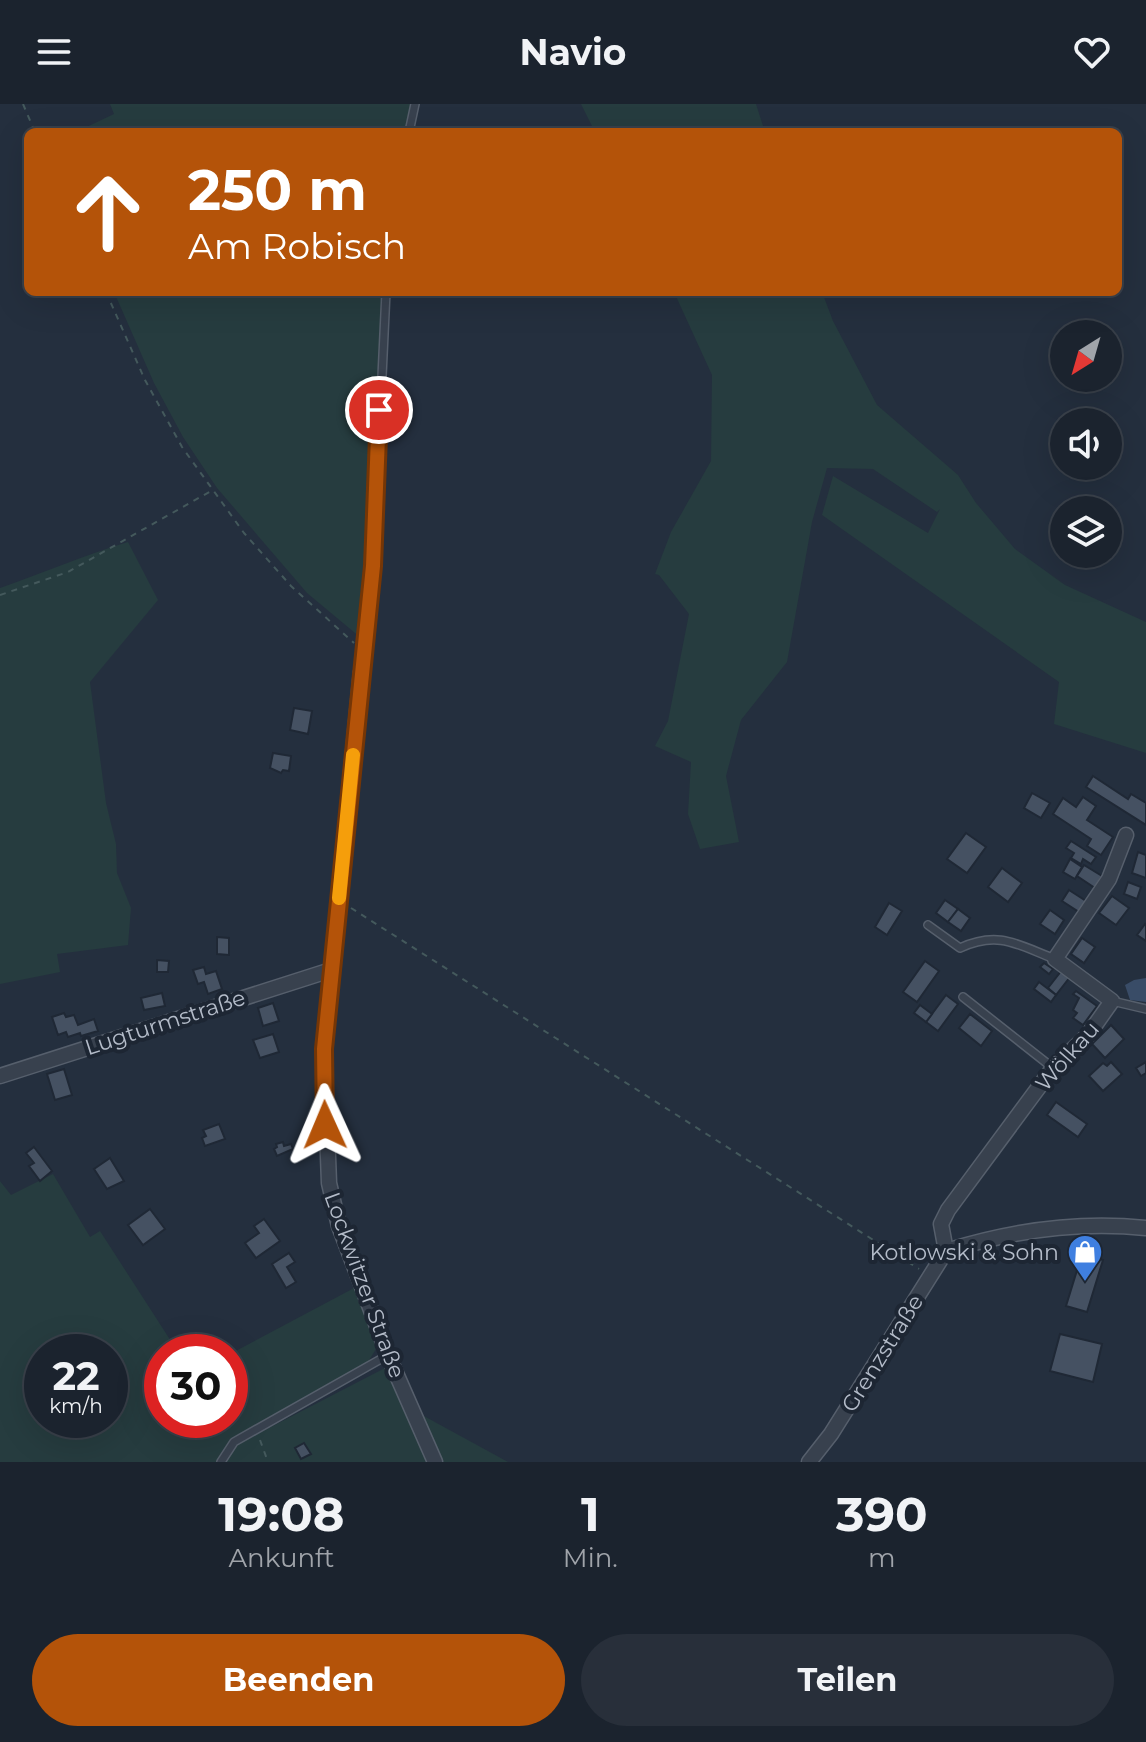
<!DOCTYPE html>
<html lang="de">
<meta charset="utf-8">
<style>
:root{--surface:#1b232e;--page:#282f3a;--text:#f1f3f6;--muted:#a0a4aa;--line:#39404a;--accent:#b45309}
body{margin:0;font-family:Montserrat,sans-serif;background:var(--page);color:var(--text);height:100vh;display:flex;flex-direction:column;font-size:30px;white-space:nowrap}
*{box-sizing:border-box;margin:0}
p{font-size:26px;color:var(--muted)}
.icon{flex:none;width:44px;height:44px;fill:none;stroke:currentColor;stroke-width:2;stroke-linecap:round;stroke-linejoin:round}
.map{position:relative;height:1358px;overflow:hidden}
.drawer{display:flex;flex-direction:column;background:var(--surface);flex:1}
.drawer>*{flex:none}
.guide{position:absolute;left:24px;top:24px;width:1098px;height:168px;border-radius:12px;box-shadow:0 8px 32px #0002,0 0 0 2px var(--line);background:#b45309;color:#fff;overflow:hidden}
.needle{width:52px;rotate:217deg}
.controls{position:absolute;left:1050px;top:216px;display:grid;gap:16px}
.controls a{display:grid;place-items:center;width:72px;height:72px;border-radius:50%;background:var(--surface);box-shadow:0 8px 32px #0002,0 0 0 2px var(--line);font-size:40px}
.speed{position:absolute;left:24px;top:1230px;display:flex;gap:16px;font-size:40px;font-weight:700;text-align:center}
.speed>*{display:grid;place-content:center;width:104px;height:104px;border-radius:50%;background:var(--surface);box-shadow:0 8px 32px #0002,0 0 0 2px var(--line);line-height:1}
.speed small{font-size:20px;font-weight:400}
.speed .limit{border:12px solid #d22;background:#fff;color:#111}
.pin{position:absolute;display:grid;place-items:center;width:68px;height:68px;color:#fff;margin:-34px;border:4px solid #fff;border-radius:50%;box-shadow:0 2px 8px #0007}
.me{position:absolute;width:88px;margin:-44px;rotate:359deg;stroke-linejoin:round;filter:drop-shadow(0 0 6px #0008)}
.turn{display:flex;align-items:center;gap:28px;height:168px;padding:0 32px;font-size:36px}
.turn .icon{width:104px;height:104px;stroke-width:2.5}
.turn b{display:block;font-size:56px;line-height:68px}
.eta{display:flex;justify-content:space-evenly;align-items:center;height:136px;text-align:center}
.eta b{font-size:48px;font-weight:700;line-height:56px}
.primary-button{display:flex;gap:16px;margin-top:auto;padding:16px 32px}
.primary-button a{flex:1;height:92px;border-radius:48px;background:var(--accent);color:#fff;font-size:32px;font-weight:700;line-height:92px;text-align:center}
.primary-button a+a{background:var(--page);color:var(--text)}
header{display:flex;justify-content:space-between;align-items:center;height:104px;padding:0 32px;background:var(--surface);font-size:36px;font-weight:700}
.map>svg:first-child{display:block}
.green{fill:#263c3f;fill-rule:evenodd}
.water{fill:#394c67}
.building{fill:#455162;stroke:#1f2835;stroke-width:2}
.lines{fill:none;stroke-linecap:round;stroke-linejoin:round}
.service-casing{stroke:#565f6c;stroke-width:10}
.minor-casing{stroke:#565f6c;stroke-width:17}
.path{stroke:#44595c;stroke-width:2;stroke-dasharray:6 6;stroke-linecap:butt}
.service{stroke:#38414e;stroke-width:7}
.minor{stroke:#38414e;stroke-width:14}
.route-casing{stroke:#753606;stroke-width:20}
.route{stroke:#b45309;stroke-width:14}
.slow{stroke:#f59e0b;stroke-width:14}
.labels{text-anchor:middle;stroke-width:8;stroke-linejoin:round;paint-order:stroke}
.street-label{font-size:22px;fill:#b4bcc9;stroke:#1d2633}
.poi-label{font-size:22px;fill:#b4bcc9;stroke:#1d2633;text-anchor:end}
</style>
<header><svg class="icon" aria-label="menu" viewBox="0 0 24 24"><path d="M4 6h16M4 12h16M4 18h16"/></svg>Navio<svg class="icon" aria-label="heart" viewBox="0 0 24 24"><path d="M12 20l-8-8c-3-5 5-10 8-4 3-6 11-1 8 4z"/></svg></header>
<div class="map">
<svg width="1146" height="1358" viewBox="0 0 1146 1358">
<rect width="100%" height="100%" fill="#242f3e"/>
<g class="green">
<polygon points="110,0 413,0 408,28 76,28 114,10"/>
<polygon points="581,0 756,0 765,28 595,28"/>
<polygon points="114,188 383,188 361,534 307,489 217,384 183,333 154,279"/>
<polygon points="674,188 822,188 833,217 877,301 958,371 976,399 1015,445 1065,481 1146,518 1146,649 1054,620 1059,578 822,411 833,372 928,429 940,405 937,408 873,365 827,364 812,418 787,558 741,616 726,672 739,738 700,745 688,710 691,658 655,642 668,617 689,510 659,471 655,470 671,428 711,357 712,271"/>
<path d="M 128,438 L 158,496 L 90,578 L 106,699 L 116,740 L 117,769 L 131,804 L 128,841 L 57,850 L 60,868 L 0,880 L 0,484 C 43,469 85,451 128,438 Z"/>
<path d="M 53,1070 L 90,1133 L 100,1127 L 178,1248 L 162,1248 L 162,1316 L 230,1316 L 230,1250 L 356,1183 L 379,1240 L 368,1258 L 232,1335 L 218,1358 L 0,1358 L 0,1077 L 11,1091 ZM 42,1248 L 110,1248 L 110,1316 L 42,1316 Z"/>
<polygon points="385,1264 394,1269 430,1358 225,1358 238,1340"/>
<polygon points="422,1311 508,1358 441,1358"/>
</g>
<polygon class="water" points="1146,874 1146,898 1130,896 1125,881 1134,876"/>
<g class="building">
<polygon points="294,604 312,607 308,630 290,626"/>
<polygon points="273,649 291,652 289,667 283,666 281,669 270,664"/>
<polygon points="1093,672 1128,695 1131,690 1146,699 1146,721 1086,683"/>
<polygon points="1032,689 1050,699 1041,714 1024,704"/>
<polygon points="1083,693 1096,702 1087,716 1113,733 1101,751 1087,742 1091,735 1053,710 1063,694 1076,703"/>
<polygon points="966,729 986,743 967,769 947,755"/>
<polygon points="1071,737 1096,753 1091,760 1083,755 1081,760 1071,754 1074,749 1066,744"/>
<polygon points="1138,748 1146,751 1146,774 1132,769"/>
<polygon points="1070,755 1082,763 1075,775 1063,768"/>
<polygon points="1084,761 1102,772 1095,784 1077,772"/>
<polygon points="1002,764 1022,779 1008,798 988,783"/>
<polygon points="1128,778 1141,783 1137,795 1124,790"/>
<polygon points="1069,786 1086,797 1079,808 1062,797"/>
<polygon points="1112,792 1129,804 1116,821 1099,809"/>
<polygon points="945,796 958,805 948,818 936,809"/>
<polygon points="889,799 902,807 887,831 875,823"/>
<polygon points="958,805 970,814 961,827 948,818"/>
<polygon points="1050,806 1064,816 1055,830 1040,820"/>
<polygon points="1145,820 1146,821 1146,837 1137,831"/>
<polygon points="217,833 229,834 229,851 217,850"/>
<polygon points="1082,834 1095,843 1084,859 1071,850"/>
<polygon points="157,856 169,857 168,868 157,868"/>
<polygon points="925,857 939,867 917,898 903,888"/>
<polygon points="1044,859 1053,865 1049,870 1040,863"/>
<polygon points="204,863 206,870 216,867 222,885 208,890 204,878 198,880 193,866"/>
<polygon points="1062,866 1070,873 1056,891 1048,884"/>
<polygon points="1039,878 1056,891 1051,898 1034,885"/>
<polygon points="1076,887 1097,902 1083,921 1073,914 1077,909 1073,906 1079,894 1073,890"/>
<polygon points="162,889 165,902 144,906 141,894"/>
<polygon points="946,891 958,900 938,927 926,918"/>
<polygon points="273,899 279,917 263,922 258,904"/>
<polygon points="920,901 932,910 926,918 914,909"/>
<polygon points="64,909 66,913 74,911 78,921 94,915 98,927 81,932 80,929 68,933 66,928 58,931 52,913"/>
<polygon points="970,910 992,927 981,942 959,924"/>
<polygon points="1111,921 1124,935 1105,954 1092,940"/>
<polygon points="273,930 279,948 260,954 253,936"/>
<polygon points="1111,958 1122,970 1103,987 1089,972 1103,959 1107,962"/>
<polygon points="1146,958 1146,969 1141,972 1136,964"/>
<polygon points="64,965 72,991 55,996 47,970"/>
<polygon points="1056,998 1087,1020 1078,1033 1047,1011"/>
<polygon points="219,1020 225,1035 205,1042 202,1034 206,1032 203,1026"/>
<polygon points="283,1038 284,1042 291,1040 293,1045 277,1052 274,1045 277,1043 276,1040"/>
<polygon points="34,1043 52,1067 40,1077 29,1062 34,1059 26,1049"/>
<polygon points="110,1054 124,1077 107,1085 94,1065"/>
<polygon points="150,1105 165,1125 143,1141 128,1121"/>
<polygon points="264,1115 280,1137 256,1154 245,1139 259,1129 254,1122"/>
<polygon points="289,1149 295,1158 287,1163 296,1178 286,1184 272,1160"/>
<polygon points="1082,1150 1103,1156 1087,1208 1066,1202"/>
<polygon points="1060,1230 1102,1240 1093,1278 1050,1267"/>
<polygon points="304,1339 311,1350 301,1355 295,1344"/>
</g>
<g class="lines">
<defs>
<g id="service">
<polyline points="409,28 415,0"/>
<polyline points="361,568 373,462 386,188"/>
<path d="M 928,821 L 960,844 C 999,826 1018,841 1055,855"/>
<polyline points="963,893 1053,964"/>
<polyline points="1112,897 1146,905"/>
<polyline points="221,1358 234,1338 388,1251"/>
</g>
<g id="minor">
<polyline points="361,568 324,945 329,1079 339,1122 388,1251 435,1358"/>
<polyline points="0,972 331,866"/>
<polyline points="946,1147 941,1120 948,1106 1053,964 1088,931 1112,897 1055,855 1109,775 1126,731"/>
<path d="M 809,1358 L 831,1330 L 946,1147 C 1010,1127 1079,1117 1146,1124"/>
</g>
</defs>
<use href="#service" class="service-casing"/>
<use href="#minor" class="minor-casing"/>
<g class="path">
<polyline points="23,0 35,28"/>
<polyline points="106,188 145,276 182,343 244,429 291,482 354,539"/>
<polyline points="0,491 68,468 211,387"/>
<polyline points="351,804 919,1165"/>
<polyline points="260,1336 268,1358"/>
</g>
<use href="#service" class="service"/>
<use href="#minor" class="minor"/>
</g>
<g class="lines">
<defs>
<polyline id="route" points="325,1021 324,945 373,462 379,306"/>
</defs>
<use href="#route" class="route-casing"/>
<use href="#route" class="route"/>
<polyline class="slow" points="339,794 353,651"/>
</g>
<defs>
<symbol id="shop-pin" viewBox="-11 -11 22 30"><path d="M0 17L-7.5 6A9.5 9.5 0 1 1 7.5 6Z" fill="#3f7fe0" stroke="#1d2633"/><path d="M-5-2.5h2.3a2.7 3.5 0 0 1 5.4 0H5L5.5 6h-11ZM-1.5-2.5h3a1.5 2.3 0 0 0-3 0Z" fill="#fff"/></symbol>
</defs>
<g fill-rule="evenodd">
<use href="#shop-pin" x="1065" y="1128" width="40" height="54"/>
</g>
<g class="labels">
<g class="street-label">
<text transform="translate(165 918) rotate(-18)" y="8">Lugturmstraße</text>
<text transform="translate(1067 952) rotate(-49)" y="8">Wölkau</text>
<text transform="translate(365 1181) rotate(70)" y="8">Lockwitzer Straße</text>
<text transform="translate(882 1249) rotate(-58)" y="8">Grenzstraße</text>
</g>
<g class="poi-label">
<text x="1059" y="1156">Kotlowski &amp; Sohn</text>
</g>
</g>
</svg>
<div class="controls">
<a><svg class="needle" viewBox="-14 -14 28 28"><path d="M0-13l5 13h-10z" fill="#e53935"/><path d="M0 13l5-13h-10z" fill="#a0a4aa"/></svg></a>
<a><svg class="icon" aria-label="sound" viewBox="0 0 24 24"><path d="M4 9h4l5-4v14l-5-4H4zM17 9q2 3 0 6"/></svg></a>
<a><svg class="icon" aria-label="layers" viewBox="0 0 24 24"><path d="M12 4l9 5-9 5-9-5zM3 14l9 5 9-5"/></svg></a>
</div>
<div class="speed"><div>22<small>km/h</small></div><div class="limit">30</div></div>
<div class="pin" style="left:379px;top:306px;background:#d93025"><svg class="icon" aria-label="arrive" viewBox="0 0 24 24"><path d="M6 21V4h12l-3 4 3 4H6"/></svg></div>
<svg class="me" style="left:325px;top:1021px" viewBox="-20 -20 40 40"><path d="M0-17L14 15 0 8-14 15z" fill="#b45309" stroke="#fff" stroke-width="4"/></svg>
<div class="guide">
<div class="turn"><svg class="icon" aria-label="ahead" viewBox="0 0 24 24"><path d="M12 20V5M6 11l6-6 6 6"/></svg><div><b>250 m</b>Am Robisch</div></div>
</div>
</div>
<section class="drawer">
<div class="eta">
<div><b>19:08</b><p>Ankunft</p></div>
<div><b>1</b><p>Min.</p></div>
<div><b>390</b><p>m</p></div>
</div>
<div class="primary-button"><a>Beenden</a><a>Teilen</a></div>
</section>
